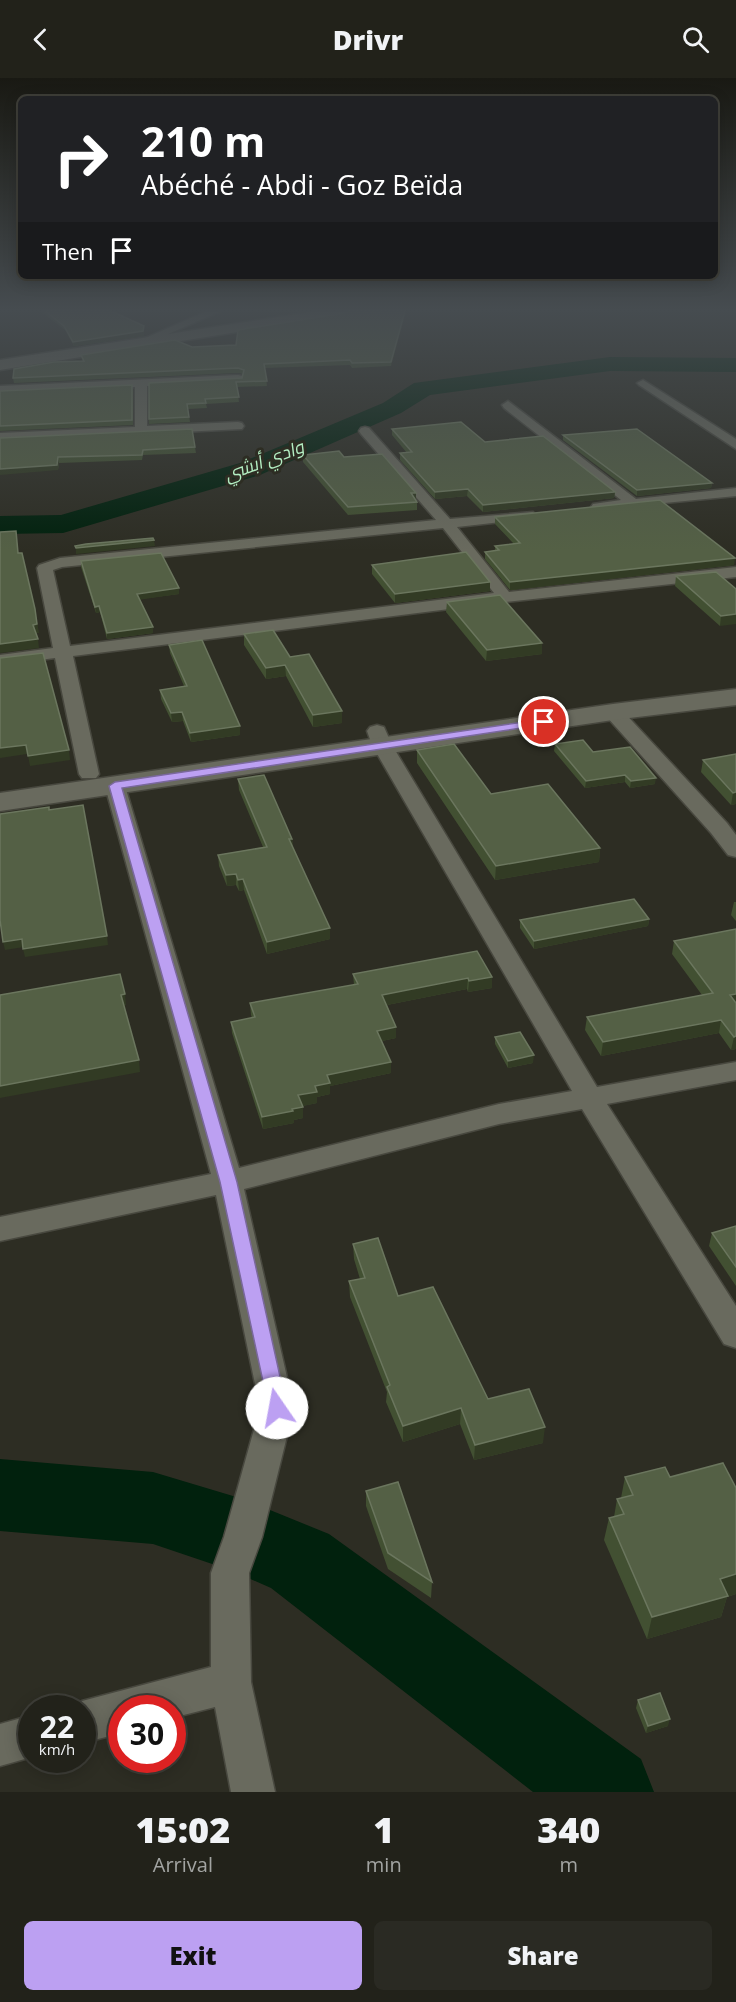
<!DOCTYPE html>
<meta charset="utf-8">
<style>
:root{--surface:#22221a;--page:#2a2a23;--text:#f1f3f6;--muted:#a2a4a2;--line:#3f3f39;--accent:#bca0f2}
body{margin:0;font-family:"Open Sans",Cairo,sans-serif;background:var(--page);color:var(--text);height:100vh;display:flex;flex-direction:column;font-size:22px;white-space:nowrap}
*{box-sizing:border-box;margin:0}
p{font-size:20px;color:var(--muted)}
.icon{flex:none;width:33px;height:33px;fill:none;stroke:currentColor;stroke-width:2;stroke-linecap:round;stroke-linejoin:round}
.map{position:relative;height:1714px;overflow:hidden}
.panel{display:flex;flex-direction:column;background:var(--surface);flex:1}
.panel>*{flex:none}
.top-card{position:absolute;left:18px;top:18px;width:700px;height:183px;border-radius:9px;box-shadow:0 3px 15px #0003,0 0 0 2px var(--line);background:#202124;color:#fff;overflow:hidden}
.speed{position:absolute;left:18px;top:1617px;display:flex;gap:12px;font-size:30px;font-weight:700;text-align:center}
.speed>*{display:grid;place-content:center;width:78px;height:78px;border-radius:50%;background:var(--surface);box-shadow:0 3px 15px #0003,0 0 0 2px var(--line);line-height:1}
.speed small{font-size:15px;font-weight:400}
.speed .limit{border:9px solid #d22;background:#fff;color:#111}
.pin{position:absolute;display:grid;place-items:center;width:51px;height:51px;color:#fff;margin:-26px;border:3px solid #fff;border-radius:50%;box-shadow:0 2px 6px #0007}
.me{position:absolute;width:66px;margin:-33px;rotate:348deg;stroke-linejoin:round;filter:drop-shadow(0 0 4px #0008)}
.turn{display:flex;align-items:center;gap:21px;height:126px;padding:0 24px;font-size:27px}
.turn .icon{width:78px;height:78px;stroke-width:2.5}
.turn b{display:block;font-size:42px;line-height:51px}
.then{display:flex;align-items:center;height:57px;padding:0 24px;background:#0003;gap:12px;font-size:22px}
.eta{display:flex;justify-content:space-evenly;align-items:center;height:102px;text-align:center}
.eta b{font-size:36px;font-weight:800;line-height:42px}
.primary-button{display:flex;gap:12px;margin-top:auto;padding:12px 24px}
.primary-button a{flex:1;height:69px;border-radius:9px;background:var(--accent);color:#111;font-size:24px;font-weight:800;line-height:69px;text-align:center}
.primary-button a+a{background:var(--page);color:var(--text)}
header{display:flex;justify-content:space-between;align-items:center;height:78px;padding:0 24px;background:var(--surface);font-size:27px;font-weight:800}
.map>svg:first-child{display:block}
.lines{fill:none;stroke-linecap:round;stroke-linejoin:round}
.river{fill:#01210d;fill-rule:evenodd}
.street-casing{stroke:#48483f;stroke-width:3}
.secondary-casing{stroke:#48483f;stroke-width:3}
.street{fill:#696a5e;fill-rule:evenodd}
.secondary{fill:#696a5e;fill-rule:evenodd}
.wall{fill:#425032}
.shaded-wall{fill:#323b24}
.building{fill:#546045;stroke:#6b765e;stroke-width:1.5}
.route{fill:#bca0f2;stroke:#7a689d;stroke-width:1.5}
.labels{text-anchor:middle;stroke-width:6;stroke-linejoin:round;paint-order:stroke}
.far-water-label{font-size:18px;font-style:italic;fill:#b3eec2;stroke:#2d2d23}
</style>
<header><svg class="icon" aria-label="back" viewBox="0 0 24 24"><path d="M15 5l-7 7 7 7"/></svg>Drivr<svg class="icon" aria-label="search" viewBox="0 0 24 24"><circle cx="10" cy="10" r="6"/><path d="M15 15l6 6"/></svg></header>
<div class="map">
<svg width="736" height="1714" viewBox="0 0 736 1714">
<rect width="100%" height="100%" fill="#2d2d23"/>
<g class="lines">
<g class="river">
<polygon points="610,279 736,280 736,294 610,293 430,317 401,335 260,397 63,455 0,456 0,438 61,437 240,385 383,325 414,305"/>
<polygon points="0,1381 153,1394 243,1421 329,1456 641,1681 654,1714 533,1714 271,1510 230,1492 153,1466 0,1453"/>
</g>
<defs>
<g id="street">
<polygon points="207,233 221,233 143,267 139,268 134,265"/>
<polygon points="238,297 242,298 242,302 147,308 147,348 238,344 242,345 244,348 242,351 0,363 0,355 135,349 135,309 0,316 0,308"/>
<polygon points="643,302 736,361 736,371 639,307 637,305"/>
<polygon points="508,323 636,421 736,410 736,418 593,432 591,429 593,426 621,422 504,330 502,327"/>
<path d="M 365,349 L 369,350 L 450,441 L 533,434 L 535,437 L 528,441 L 457,449 L 509,514 L 736,489 L 736,499 L 505,524 L 73,578 L 99,696 L 96,700 L 82,700 L 79,696 L 55,580 L 0,587 L 0,577 L 53,570 L 37,490 L 39,487 L 60,480 L 436,442 L 361,356 L 359,353 L 361,350 ZM 443,450 L 494,515 L 70,568 L 53,492 L 62,489 Z"/>
<polygon points="613,628 620,630 727,745 736,757 736,779 728,777 711,755 606,638 604,634 606,630"/>
<polygon points="377,647 384,649 392,667 597,1009 736,984 736,1002 607,1026 736,1228 736,1270 724,1266 582,1031 499,1046 244,1111 294,1330 262,1459 249,1495 251,1604 275,1714 231,1714 215,1629 172,1640 172,1630 122,1630 122,1655 82,1665 82,1630 67,1630 82,1623 211,1589 211,1495 224,1459 260,1330 216,1117 0,1163 0,1139 211,1096 105,708 108,704 115,702 122,704 125,708 239,1090 499,1026 572,1013 372,667 367,653 370,649"/>
<polygon points="32,1637 32,1679 0,1688 0,1646"/>
</g>
<g id="secondary">
<polygon points="317,233 351,233 344,237 0,292 0,282"/>
<polygon points="736,611 736,627 613,642 0,733 0,715 613,626"/>
</g>
</defs>
<use href="#street" class="street-casing"/>
<use href="#secondary" class="secondary-casing"/>
<use href="#street" class="street"/>
<use href="#secondary" class="secondary"/>
</g>
<g class="wall">
<polygon points="40,233 111,233 144,252 144,258 74,268 65,252"/>
<polygon points="406,233 391,288 352,290 350,287 265,290 267,308 237,309 239,324 206,326 207,330 188,331 190,344 149,346 149,341 242,300 243,296 238,295 14,305 13,300 82,283 81,277 236,267"/>
<polygon points="133,311 133,347 0,353 0,313"/>
<polygon points="392,351 485,364 615,414 614,420 483,434 467,418 435,421 400,382 400,375 407,375 392,357"/>
<polygon points="563,357 712,405 711,410 637,418 563,362"/>
<polygon points="0,360 195,369 196,375 143,377 142,382 59,385 58,392"/>
<polygon points="303,377 344,379 416,423 417,424 417,432 348,437 303,384"/>
<polygon points="495,439 734,487 510,512 485,481 485,474 495,472 495,468 514,466 495,446"/>
<polygon points="81,483 179,516 140,521 153,555 107,561 100,534 96,535 81,489"/>
<polygon points="372,487 490,504 490,513 395,525 372,496"/>
<polygon points="676,498 736,511 720,548 675,508"/>
<polygon points="447,524 542,576 486,583 446,534"/>
<polygon points="244,556 290,579 342,633 342,645 313,649 286,598 266,601 244,567"/>
<polygon points="169,567 240,648 240,657 191,664 183,643 172,644 161,621 160,612 184,608 170,575"/>
<polygon points="555,666 593,674 655,706 630,710 625,704 585,710 554,673"/>
<polygon points="417,672 491,716 600,770 599,784 495,802 417,685"/>
<polygon points="736,676 736,726 731,727 701,694 703,682"/>
<polygon points="238,701 292,761 293,771 330,861 267,876 244,812 239,813 236,807 227,808 219,788 218,777 263,769 239,712"/>
<polygon points="734,824 736,824 736,843 731,837"/>
<polygon points="649,841 648,848 534,871 520,850 520,842"/>
<polygon points="736,851 736,971 731,972 719,955 601,978 585,952 587,939 702,917 672,876 674,863"/>
<polygon points="353,896 492,899 492,910 468,914 467,911 387,927 396,949 396,960 382,963 391,984 391,995 330,1008 330,1016 317,1019 317,1025 302,1028 303,1040 294,1042 294,1045 263,1051 232,955 231,944 252,940 251,937 250,925 354,907"/>
<polygon points="495,959 533,985 508,990 495,966"/>
<polygon points="736,1148 736,1208 709,1168 712,1155"/>
<polygon points="353,1166 488,1321 543,1365 474,1382 460,1346 403,1364 386,1324 387,1314 350,1219 349,1203 360,1201 354,1181"/>
<polygon points="625,1399 670,1399 736,1410 736,1516 727,1519 721,1539 647,1561 604,1462 609,1440 614,1439 617,1421 621,1420"/>
<polygon points="366,1413 432,1504 431,1520 388,1491 366,1428"/>
<polygon points="638,1622 668,1648 646,1655 636,1630"/>
</g>
<g class="shaded-wall">
<polygon points="405,233 406,233 391,288 391,284"/>
<polygon points="144,248 144,258 74,268 73,264"/>
<polygon points="58,379 59,385 58,392 0,397 0,391"/>
<polygon points="712,405 711,410 637,418 637,412"/>
<polygon points="468,411 467,418 435,421 435,414"/>
<polygon points="615,414 614,420 483,434 483,427"/>
<polygon points="411,415 416,415 416,423"/>
<polygon points="154,462 155,468 76,476 76,470"/>
<polygon points="735,480 734,487 510,512 510,504"/>
<polygon points="490,504 490,513 395,525 395,516"/>
<polygon points="179,510 179,516 138,522 137,516"/>
<polygon points="99,528 100,534 96,535 95,529"/>
<polygon points="35,531 39,555 35,555 33,547"/>
<polygon points="736,536 736,546 720,548 721,538"/>
<polygon points="153,549 153,555 107,561 107,555"/>
<polygon points="38,561 39,570 0,575 0,566"/>
<polygon points="542,565 542,576 486,583 487,572"/>
<polygon points="285,587 286,598 266,601 266,590"/>
<polygon points="342,633 342,645 313,649 313,637"/>
<polygon points="182,634 183,643 172,644 171,635"/>
<polygon points="240,648 240,657 191,664 190,655"/>
<polygon points="26,667 27,676 0,680 0,670"/>
<polygon points="69,672 70,682 30,688 28,678"/>
<polygon points="625,697 625,704 585,710 586,703"/>
<polygon points="656,700 655,706 630,710 631,703"/>
<polygon points="736,714 736,726 731,727 733,715"/>
<polygon points="289,761 292,761 293,771"/>
<polygon points="600,770 599,784 495,802 496,788"/>
<polygon points="236,796 236,807 227,808 226,797"/>
<polygon points="243,801 244,812 239,813 238,802"/>
<polygon points="649,841 648,848 534,871 534,863"/>
<polygon points="330,850 330,861 267,876 267,864"/>
<polygon points="107,858 108,867 25,879 23,871"/>
<polygon points="22,861 24,869 5,872 3,864"/>
<polygon points="492,899 492,910 468,914 469,903"/>
<polygon points="468,900 467,911 382,928 382,917"/>
<polygon points="125,916 126,927 123,928 121,917"/>
<polygon points="736,916 736,928 730,917"/>
<polygon points="721,942 719,955 601,978 603,964"/>
<polygon points="396,949 396,960 377,964 377,953"/>
<polygon points="736,958 736,971 731,972 734,959"/>
<polygon points="534,977 533,985 508,990 508,983"/>
<polygon points="139,982 140,994 0,1020 0,1008"/>
<polygon points="391,984 391,995 330,1008 330,1016 317,1019 317,1025 299,1029 298,1017 315,1008 327,997"/>
<polygon points="303,1029 303,1040 294,1042 294,1045 263,1051 262,1039"/>
<polygon points="461,1330 460,1346 403,1364 403,1348"/>
<polygon points="545,1349 543,1365 474,1382 475,1367"/>
<polygon points="736,1496 736,1516 727,1519 721,1539 647,1561 652,1539 720,1501"/>
<polygon points="670,1641 668,1648 646,1655 648,1648"/>
</g>
<g class="building">
<polygon points="45,233 111,233 144,248 143,253 73,264 64,248"/>
<polygon points="347,233 405,233 391,284 352,285 350,282 264,286 267,303 236,304 239,319 205,321 206,325 187,326 189,339 149,341 149,305 242,300 244,292 238,290 13,300 14,291 54,284 84,283 81,277 175,262 192,269 236,267 238,252 344,235"/>
<polygon points="132,307 132,342 0,348 0,313"/>
<polygon points="461,344 485,364 543,358 615,414 483,427 468,411 435,414 400,375 412,374 392,351"/>
<polygon points="192,351 195,369 143,372 142,377 58,379 57,387 0,391 0,360"/>
<polygon points="637,351 712,405 637,412 563,357"/>
<polygon points="339,373 344,379 382,376 416,415 411,415 417,424 348,429 303,377"/>
<polygon points="660,422 735,480 510,504 485,474 499,472 495,468 520,465 495,439"/>
<polygon points="16,453 18,475 22,475 35,531 37,546 33,547 38,561 0,566 0,454"/>
<polygon points="153,460 154,462 76,470 75,468 86,466"/>
<polygon points="466,474 490,504 395,516 372,487"/>
<polygon points="161,475 179,510 137,516 153,549 107,555 99,528 95,529 81,483"/>
<polygon points="716,494 736,511 736,536 721,538 676,498"/>
<polygon points="500,517 542,565 487,572 447,524"/>
<polygon points="273,552 290,579 309,576 342,633 313,637 285,587 266,590 244,556"/>
<polygon points="202,562 240,648 190,655 182,634 171,635 160,612 187,608 169,567"/>
<polygon points="43,575 69,672 28,678 26,667 0,670 0,580"/>
<polygon points="583,662 593,674 630,669 656,700 631,703 625,697 586,703 555,666"/>
<polygon points="454,666 491,716 548,706 600,770 496,788 417,672"/>
<polygon points="736,676 736,714 733,715 703,682"/>
<polygon points="264,697 292,761 289,761 330,850 267,864 243,801 238,802 236,796 226,797 218,777 267,769 238,701"/>
<polygon points="83,727 107,858 23,871 22,861 3,864 0,842 0,736 49,729 49,732"/>
<polygon points="634,821 649,841 534,863 520,842"/>
<polygon points="736,851 736,916 730,917 736,925 736,958 734,959 721,942 603,964 587,939 713,915 674,863"/>
<polygon points="477,873 492,899 469,903 468,900 382,917 396,949 377,953 391,984 327,997 330,1005 315,1008 317,1014 298,1017 303,1029 292,1031 293,1033 262,1039 231,944 255,939 250,925 358,906 353,896"/>
<polygon points="120,896 125,916 121,917 139,982 0,1008 0,917"/>
<polygon points="520,954 534,977 508,983 495,959"/>
<polygon points="736,1148 736,1189 712,1155"/>
<polygon points="378,1160 398,1218 433,1209 488,1321 529,1311 545,1349 475,1367 461,1330 403,1348 387,1309 390,1307 349,1203 365,1200 353,1166"/>
<polygon points="723,1385 736,1410 736,1496 720,1501 728,1518 652,1539 609,1440 624,1436 617,1421 633,1417 625,1399 665,1389 670,1399"/>
<polygon points="398,1404 432,1504 388,1475 366,1413"/>
<polygon points="660,1615 670,1641 648,1648 638,1622"/>
</g>
<linearGradient id="sky" x2="0" y2="1"><stop stop-color="#191913"/><stop offset="0.49" stop-color="#464c50"/><stop offset="1" stop-color="#464c50" stop-opacity="0"/></linearGradient>
<rect width="736" height="473" fill="url(#sky)"/>
<polygon class="route" points="544,641 548,642 548,646 122,710 237,1104 287,1330 284,1336 277,1338 270,1336 220,1104 109,708 115,704"/>
<g class="labels">
<g class="far-water-label">
<text transform="translate(264 383) rotate(-21)" y="6">وادي أبشي</text>
</g>
</g>
</svg>
<div class="speed"><div>22<small>km/h</small></div><div class="limit">30</div></div>
<div class="pin" style="left:544px;top:644px;background:#d93025"><svg class="icon" aria-label="arrive" viewBox="0 0 24 24"><path d="M6 21V4h12l-3 4 3 4H6"/></svg></div>
<svg class="me" style="left:277px;top:1330px" viewBox="-20 -20 40 40"><circle r="19" fill="#fff"/><path d="M0-13L10 11 0 6-10 11z" fill="#bca0f2"/></svg>
<div class="top-card">
<div class="turn"><svg class="icon" aria-label="right" viewBox="0 0 24 24"><path d="M7 20v-9h11M14 6l5 5-5 5"/></svg><div><b>210 m</b>Abéché - Abdi - Goz Beïda</div></div>
<div class="then">Then<svg class="icon" aria-label="arrive" viewBox="0 0 24 24"><path d="M6 21V4h12l-3 4 3 4H6"/></svg></div>
</div>
</div>
<section class="panel">
<div class="eta">
<div><b>15:02</b><p>Arrival</p></div>
<div><b>1</b><p>min</p></div>
<div><b>340</b><p>m</p></div>
</div>
<div class="primary-button"><a>Exit</a><a>Share</a></div>
</section>
